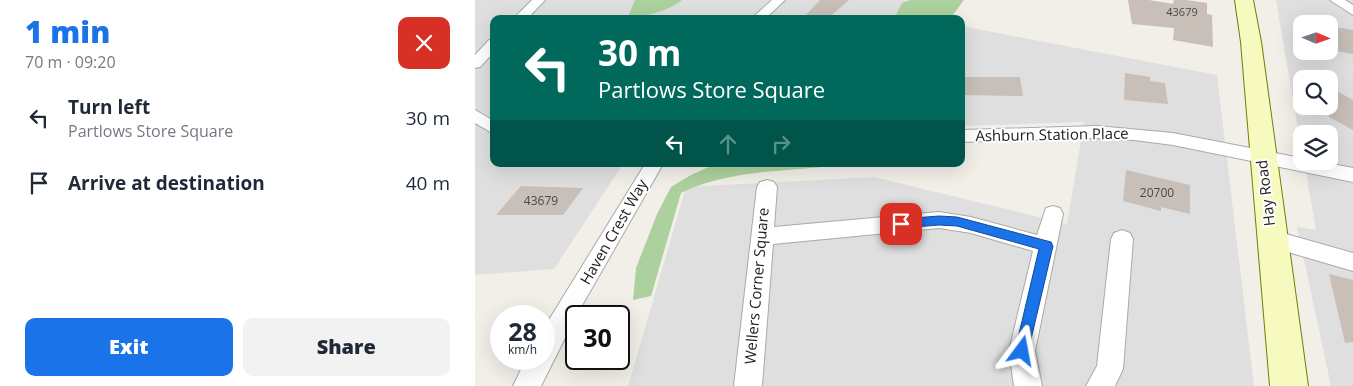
<!DOCTYPE html>
<meta charset="utf-8">
<style>
:root{--surface:#fff;--page:#f2f2f3;--text:#1f2937;--muted:#747a83;--accent:#1a73e8}
body{margin:0;font-family:"Open Sans",sans-serif;background:var(--page);color:var(--text);height:100vh;display:flex;flex-direction:column;font-size:19px;white-space:nowrap}
*{box-sizing:border-box;margin:0}
p{font-size:16px;color:var(--muted)}
.icon{flex:none;width:28px;height:28px;fill:none;stroke:currentColor;stroke-width:2;stroke-linecap:round;stroke-linejoin:round}
.map{position:relative;flex:1;overflow:hidden}
.panel{display:flex;flex-direction:column;background:var(--surface);width:475px}
.panel>*{flex:none}
.top-card{position:absolute;left:15px;top:15px;width:475px;height:152px;border-radius:10px;box-shadow:0 5px 20px #0002;background:#00695c;color:#fff;overflow:hidden}
.needle{width:32px;rotate:92deg}
.fabs{position:absolute;left:818px;top:15px;display:grid;gap:10px}
.fabs a{display:grid;place-items:center;width:45px;height:45px;border-radius:10px;background:var(--surface);box-shadow:0 5px 20px #0002;font-size:25px}
.speed{position:absolute;left:15px;top:305px;display:flex;gap:10px;font-size:25px;font-weight:700;text-align:center}
.speed>*{display:grid;place-content:center;width:65px;height:65px;border-radius:50%;background:var(--surface);box-shadow:0 5px 20px #0002;line-height:1}
.speed small{font-size:12px;font-weight:400}
.speed .limit{border:2px solid #111;border-radius:8px;background:#fff;color:#111}
.pin{position:absolute;display:grid;place-items:center;width:42px;height:42px;color:#fff;margin:-21px;border-radius:10px;box-shadow:0 2px 8px #0006}
.me{position:absolute;width:55px;margin:-28px;rotate:13deg;stroke-linejoin:round;filter:drop-shadow(0 0 4px #0008)}
.turn{display:flex;align-items:center;gap:18px;height:105px;padding:0 25px;font-size:22px}
.turn .icon{width:65px;height:65px;stroke-width:2.5}
.turn b{display:block;font-size:35px;line-height:42px}
.lanes{display:flex;align-items:center;height:48px;padding:0 25px;background:#0003;justify-content:center;gap:25px;direction:ltr}
.lanes .off{opacity:.35}
.round{display:grid;place-items:center;flex:none;width:52px;height:52px;border-radius:10px;background:var(--page)}
.summary{display:flex;align-items:center;justify-content:space-between;height:85px;padding:0 25px}
h1{font-size:30px;font-weight:800;line-height:38px;color:var(--accent)}
.button{display:flex;gap:10px;margin-top:auto;padding:10px 25px}
.button a{flex:1;height:58px;border-radius:10px;background:var(--accent);color:#fff;font-size:20px;font-weight:800;line-height:58px;text-align:center}
.button a+a{background:var(--page);color:var(--text)}
ul{padding:0;list-style:none}
li{display:flex;align-items:center;gap:15px;height:65px;padding:0 25px}
li div{flex:1}
li b{display:block;font-size:19px}
li em{font-style:normal}
main{display:flex;flex:1;min-height:0}
.map>svg:first-child{display:block}
.residential{fill:#e0dfdf;fill-rule:evenodd}
.forest{fill:#add19e}
.building{fill:#c7bfb8}
.lines{fill:none;stroke-linecap:round;stroke-linejoin:round}
.street-casing{stroke:#a9a9a9;stroke-width:2}
.secondary-casing{stroke:#707d05;stroke-width:2}
.street{fill:#fff;fill-rule:evenodd}
.secondary{fill:#f7fabf;fill-rule:evenodd}
.route{fill:#1a73e8;stroke:#114b97}
.labels{text-anchor:middle;stroke-width:4;stroke-linejoin:round;paint-order:stroke}
.far-number-label{font-size:11px;fill:#4b4948}
.number-label{font-size:12px;fill:#4b4948}
.street-label{font-size:15px;fill:#222;stroke:#fff}
</style>
<main>
<section class="panel">
<div class="summary"><div><h1>1 min</h1><p>70 m · 09:20</p></div><a class="round" style="background:#d93025;color:#fff"><svg class="icon" aria-label="close" viewBox="0 0 24 24"><path d="M6 6l12 12M18 6L6 18"/></svg></a></div>
<ul>
<li><svg class="icon" aria-label="left" viewBox="0 0 24 24"><path d="M17 20v-9H6M10 6l-5 5 5 5"/></svg><div><b>Turn left</b><p>Partlows Store Square</p></div><em>30 m</em></li>
<li><svg class="icon" aria-label="arrive" viewBox="0 0 24 24"><path d="M6 21V4h12l-3 4 3 4H6"/></svg><div><b>Arrive at destination</b></div><em>40 m</em></li>
</ul>
<div class="button"><a>Exit</a><a>Share</a></div>
</section>
<div class="map">
<svg width="878" height="386" viewBox="0 0 878 386">
<rect width="100%" height="100%" fill="#f2efe9"/>
<g class="residential">
<polygon points="0,0 479,0 464,19 19,19 19,164 148,164 79,269 0,275"/>
<path d="M 801,0 L 878,0 L 878,386 L 856,386 L 822,227 L 841,230 L 829,161 L 854,161 L 854,134 L 826,134 L 826,147 ZM 826,24 L 854,24 L 854,51 L 826,51 ZM 826,79 L 854,79 L 854,106 L 826,106 Z"/>
<polygon points="486,26 742,75 779,386 153,386 211,187 399,177 592,224 609,122 486,126"/>
</g>
<g class="forest">
<path d="M 160,0 L 207,0 C 194,11 169,17 153,17 Z"/>
<polygon points="436,0 489,0 475,19 419,19 427,3"/>
<path d="M 240,164 L 373,164 C 318,172 258,168 206,193 L 176,296 L 158,300 L 161,268 L 182,214 L 196,187 L 216,175 Z"/>
</g>
<g class="building">
<polygon points="345,0 374,0 352,19 327,19"/>
<polygon points="653,0 674,0 698,4 699,0 711,0 732,3 732,14 737,15 738,47 698,40 699,28 657,24"/>
<polygon points="854,26 878,30 878,54 854,50"/>
<polygon points="650,73 675,77 675,81 690,83 693,104 649,100"/>
<polygon points="486,77 545,77 548,96 486,95"/>
<polygon points="854,87 878,100 878,130 854,117"/>
<polygon points="651,170 715,185 715,214 686,207 686,211 648,201"/>
<polygon points="46,186 108,188 88,215 21,215"/>
<polygon points="854,274 878,280 878,342 870,343"/>
</g>
<g class="lines">
<defs>
<g id="street">
<polygon points="57,0 70,0 52,19 38,19"/>
<polygon points="297,0 310,0 290,19 276,19"/>
<polygon points="855,0 870,0 878,5 878,15"/>
<polygon points="19,39 19,52 5,67 0,68 0,55 14,40"/>
<polygon points="0,110 19,121 19,134 0,123"/>
<polygon points="622,126 698,133 826,158 826,161 842,161 878,168 878,182 698,145 659,140 622,138 486,142 486,130"/>
<polygon points="170,164 188,164 101,316 66,386 38,386 51,359 69,359 69,328"/>
<polygon points="292,180 299,182 302,187 299,227 464,212 496,217 562,235 571,208 578,206 585,208 588,214 560,351 567,386 539,386 534,351 558,251 496,233 464,228 298,244 287,386 259,386 282,187 285,182"/>
<polygon points="647,230 655,233 658,239 648,369 640,386 611,386 622,366 636,239 639,233"/>
<polygon points="797,230 878,253 878,271 789,245 786,239 789,233"/>
</g>
<polygon id="secondary" points="760,0 778,0 786,42 833,386 795,386 766,42"/>
</defs>
<use href="#street" class="street-casing"/>
<use href="#secondary" class="secondary-casing"/>
<use href="#street" class="street"/>
<use href="#secondary" class="secondary"/>
</g>
<polygon class="route" points="464,216 482,217 576,242 578,246 552,356 547,358 542,356 540,351 564,249 482,226 464,225 426,228 420,224 426,219"/>
<g class="labels">
<g class="far-number-label">
<text x="707" y="16">43679</text>
</g>
<g class="number-label">
<text x="682" y="197">20700</text>
<text x="66" y="205">43679</text>
</g>
<g class="street-label">
<text transform="translate(577 135) rotate(-1)" y="5">Ashburn Station Place</text>
<text transform="translate(791 193) rotate(-97)" y="5">Hay Road</text>
<text transform="translate(139 232) rotate(-60)" y="5">Haven Crest Way</text>
<text transform="translate(282 286) rotate(-85)" y="5">Wellers Corner Square</text>
</g>
</g>
</svg>
<div class="fabs">
<a><svg class="needle" viewBox="-14 -14 28 28"><path d="M0-13l5 13h-10z" fill="#e53935"/><path d="M0 13l5-13h-10z" fill="#747a83"/></svg></a>
<a><svg class="icon" aria-label="search" viewBox="0 0 24 24"><circle cx="10" cy="10" r="6"/><path d="M15 15l6 6"/></svg></a>
<a><svg class="icon" aria-label="layers" viewBox="0 0 24 24"><path d="M12 4l9 5-9 5-9-5zM3 14l9 5 9-5"/></svg></a>
</div>
<div class="speed"><div>28<small>km/h</small></div><div class="limit">30</div></div>
<div class="pin" style="left:426px;top:224px;background:#d93025"><svg class="icon" aria-label="arrive" viewBox="0 0 24 24"><path d="M6 21V4h12l-3 4 3 4H6"/></svg></div>
<svg class="me" style="left:547px;top:351px" viewBox="-20 -20 40 40"><path d="M0-17L14 15 0 8-14 15z" fill="#1a73e8" stroke="#fff" stroke-width="4"/></svg>
<div class="top-card">
<div class="turn"><svg class="icon" aria-label="left" viewBox="0 0 24 24"><path d="M17 20v-9H6M10 6l-5 5 5 5"/></svg><div><b>30 m</b>Partlows Store Square</div></div>
<div class="lanes"><svg class="icon" aria-label="left" viewBox="0 0 24 24"><path d="M17 20v-9H6M10 6l-5 5 5 5"/></svg><svg class="icon off" aria-label="ahead" viewBox="0 0 24 24"><path d="M12 20V5M6 11l6-6 6 6"/></svg><svg class="icon off" aria-label="right" viewBox="0 0 24 24"><path d="M7 20v-9h11M14 6l5 5-5 5"/></svg></div>
</div>
</div>
</main>
